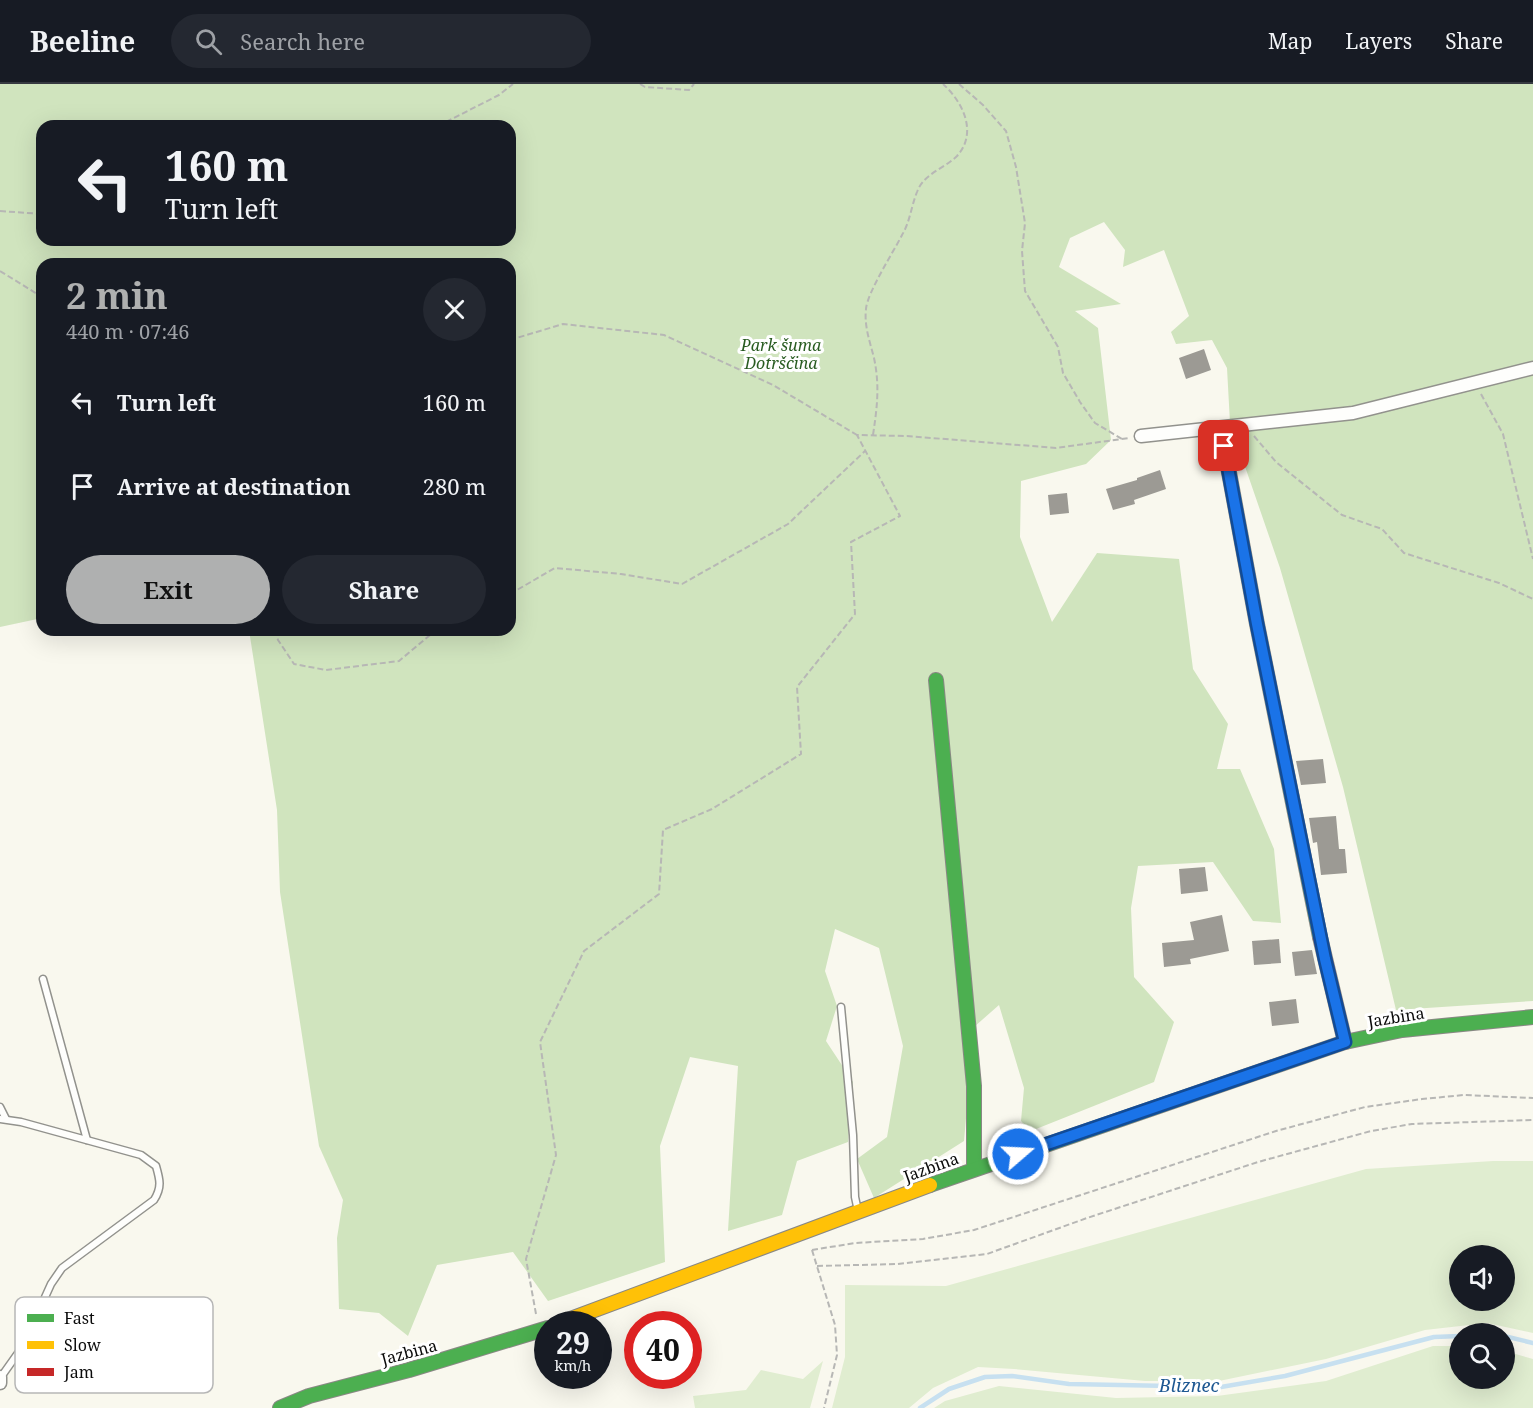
<!DOCTYPE html>
<meta charset="utf-8">
<style>
:root{--surface:#171b24;--page:#242831;--text:#f1f3f6;--muted:#9ea1a6;--line:#363941;--accent:#afb0b0}
body{margin:0;font-family:"Noto Serif",serif;background:var(--page);color:var(--text);height:100vh;display:flex;flex-direction:column;font-size:22px;white-space:nowrap}
*{box-sizing:border-box;margin:0}
p{font-size:20px;color:var(--muted)}
.icon{flex:none;width:33px;height:33px;fill:none;stroke:currentColor;stroke-width:2;stroke-linecap:round;stroke-linejoin:round}
.map{position:relative;flex:1;overflow:hidden}
.details{position:absolute;left:36px;top:174px;width:480px;height:378px;display:flex;flex-direction:column;background:var(--surface);border-radius:18px;box-shadow:0 6px 24px #0002}
.details>*{flex:none}
.guide{position:absolute;left:36px;top:36px;width:480px;height:126px;border-radius:18px;box-shadow:0 6px 24px #0002;background:#171b24;color:var(--text);overflow:hidden}
.buttons{position:absolute;left:1449px;top:1161px;display:grid;gap:12px}
.buttons a{display:grid;place-items:center;width:66px;height:66px;border-radius:50%;background:var(--surface);box-shadow:0 6px 24px #0002;font-size:30px}
.speed{position:absolute;left:534px;top:1227px;display:flex;gap:12px;font-size:30px;font-weight:700;text-align:center}
.speed>*{display:grid;place-content:center;width:78px;height:78px;border-radius:50%;background:var(--surface);box-shadow:0 6px 24px #0002;line-height:1}
.speed small{font-size:15px;font-weight:400}
.speed .limit{border:9px solid #d22;background:#fff;color:#111}
.pin{position:absolute;display:grid;place-items:center;width:51px;height:51px;color:#fff;margin:-26px;border-radius:12px;box-shadow:0 3px 9px #0006}
.me{position:absolute;width:66px;margin:-33px;rotate:71deg;stroke-linejoin:round;filter:drop-shadow(0 0 4px #0008)}
.turn{display:flex;align-items:center;gap:21px;height:126px;padding:0 30px;font-size:27px}
.turn .icon{width:78px;height:78px;stroke-width:2.5}
.turn b{display:block;font-size:42px;line-height:51px}
.round{display:grid;place-items:center;flex:none;width:63px;height:63px;border-radius:32px;background:var(--page)}
.headline{display:flex;align-items:center;justify-content:space-between;height:102px;padding:0 30px}
h1{font-size:36px;font-weight:700;line-height:45px;color:var(--accent)}
.primary-button{display:flex;gap:12px;margin-top:auto;padding:12px 30px}
.primary-button a{flex:1;height:69px;border-radius:36px;background:var(--accent);color:#111;font-size:24px;font-weight:700;line-height:69px;text-align:center}
.primary-button a+a{background:var(--page);color:var(--text)}
ul{padding:0;list-style:none}
li{display:flex;align-items:center;gap:18px;height:84px;padding:0 30px}
li div{flex:1}
li b{display:block;font-size:22px}
li em{font-style:normal}
header{display:flex;align-items:center;gap:36px;box-sizing:border-box;height:84px;padding:0 30px;background:var(--surface);border-bottom:2px solid var(--line)}
header strong{font-size:28px}
nav{display:flex;gap:33px;margin-inline-start:auto;font-size:21px}
.search{width:420px;height:54px;background:var(--page);display:flex;align-items:center;gap:15px;box-sizing:border-box;padding:0 21px;border-radius:33px;color:var(--muted);font-size:22px}
.map>svg:first-child{display:block}
.green{fill:#e0edd0;fill-rule:evenodd}
.forest{fill:#d0e4be;fill-rule:evenodd}
.lines{fill:none;stroke-linecap:round;stroke-linejoin:round}
.stream{stroke:#c7e0f0;stroke-width:4.5}
.building{fill:#9c9a94}
.lane-casing{stroke:#92928d;stroke-width:9}
.street-casing{stroke:#92928d;stroke-width:15}
.fast-casing{stroke:#898884;stroke-width:16}
.slow-casing{stroke:#898884;stroke-width:16}
.jam-casing{stroke:#898884;stroke-width:16}
.path{stroke:#b7b7b5;stroke-width:2;stroke-dasharray:6 3;stroke-linecap:butt}
.lane{stroke:#fefefc;stroke-width:6}
.street{stroke:#fefefc;stroke-width:12}
.fast{stroke:#4caf50;stroke-width:14}
.slow{stroke:#ffc107;stroke-width:14}
.jam{stroke:#c62828;stroke-width:14}
.route-casing{stroke:#114b97;stroke-width:15}
.route{stroke:#1a73e8;stroke-width:10}
.labels{text-anchor:middle;stroke-width:6;stroke-linejoin:round;paint-order:stroke}
.park-label{font-size:16px;font-style:italic;fill:#295c21;stroke:#fff}
.street-label{font-size:16px;fill:#0b0b0b;stroke:#fff}
.water-label{font-size:18px;font-style:italic;fill:#1e5892;stroke:#fff}
.key{fill:#fff;stroke:#b6b6b6;stroke-width:1.5}
.key-label{font-size:16px;fill:#0b0b0b}
</style>
<header>
<strong>Beeline</strong>
<div class="search"><svg class="icon" aria-label="search" viewBox="0 0 24 24"><circle cx="10" cy="10" r="6"/><path d="M15 15l6 6"/></svg>Search here</div>
<nav><a>Map</a><a>Layers</a><a>Share</a></nav>
</header>
<div class="map">
<svg width="1533" height="1324" viewBox="0 0 1533 1324">
<rect width="100%" height="100%" fill="#f9f8ee"/>
<g class="green">
<path d="M 1493,1077 L 1533,1077 L 1533,1249 L 1487,1239 L 1425,1246 L 1326,1275 L 1219,1297 L 1145,1297 L 1014,1285 L 978,1283 L 933,1304 L 909,1324 L 832,1324 L 845,1273 L 845,1201 L 946,1202 L 1366,1085 ZM 1460,1172 L 1504,1172 L 1504,1216 L 1460,1216 Z"/>
<polygon points="1433,1262 1459,1262 1460,1294 1504,1294 1505,1267 1533,1275 1533,1324 934,1324 945,1317 999,1302 1116,1314 1217,1312 1326,1297"/>
<polygon points="823,1277 810,1324 695,1324 693,1312 746,1306 761,1286 803,1295"/>
</g>
<path class="forest" d="M 0,0 L 1533,0 L 1533,917 L 1396,926 L 1343,703 L 1280,484 L 1230,339 L 1227,284 L 1212,256 L 1176,260 L 1171,248 L 1189,232 L 1164,166 L 1123,183 L 1125,166 L 1104,138 L 1070,154 L 1059,183 L 1121,220 L 1075,227 L 1098,244 L 1111,356 L 1086,380 L 1021,397 L 1020,453 L 1052,538 L 1097,469 L 1179,475 L 1193,585 L 1228,640 L 1217,685 L 1240,685 L 1274,765 L 1281,839 L 1253,837 L 1213,778 L 1138,782 L 1131,824 L 1134,893 L 1174,938 L 1154,998 L 1031,1047 L 1021,1037 L 1024,1004 L 999,921 L 974,943 L 964,1057 L 874,1114 L 857,1075 L 887,1053 L 903,962 L 879,864 L 835,845 L 825,887 L 837,922 L 826,957 L 853,998 L 848,1058 L 797,1077 L 782,1131 L 728,1147 L 738,982 L 690,973 L 660,1062 L 665,1178 L 548,1217 L 513,1168 L 437,1181 L 408,1252 L 379,1229 L 339,1225 L 337,1154 L 343,1116 L 319,1062 L 280,808 L 277,726 L 249,546 L 510,546 L 510,180 L 42,180 L 42,534 L 0,543 ZM 42,42 L 510,42 L 510,156 L 42,156 Z"/>
<g class="lines">
<g class="stream">
<polyline points="1504,1252 1533,1259"/>
<polyline points="920,1324 949,1305 985,1293 1012,1292 1069,1300 1221,1303 1285,1292 1434,1253 1460,1252"/>
</g>
</g>
<g class="building">
<polygon points="1204,265 1211,286 1186,295 1179,274"/>
<polygon points="1160,386 1166,405 1134,416 1135,420 1113,426 1106,405 1137,396 1137,394"/>
<polygon points="1067,409 1069,429 1050,431 1048,411"/>
<polygon points="1323,675 1326,699 1301,701 1296,677"/>
<polygon points="1336,732 1339,765 1345,765 1347,789 1321,791 1317,758 1313,759 1309,734"/>
<polygon points="1205,783 1208,807 1181,810 1179,785"/>
<polygon points="1222,831 1229,867 1190,875 1191,880 1164,883 1162,859 1194,856 1190,838"/>
<polygon points="1279,855 1281,879 1254,881 1252,857"/>
<polygon points="1312,866 1317,890 1295,892 1292,868"/>
<polygon points="1296,915 1299,939 1272,942 1269,918"/>
</g>
<g class="lines">
<defs>
<g id="lane">
<polyline points="43,895 87,1056"/>
<polyline points="841,923 853,1051 855,1113 858,1127"/>
<polyline points="0,1023 6,1035"/>
<path d="M 0,1035 L 21,1038 L 141,1071 L 156,1082 C 160,1096 162,1103 154,1116 L 62,1184 L 51,1200 L 23,1262 L 1,1293"/>
</g>
<g id="street">
<polyline points="1141,352 1353,329 1533,284"/>
<polyline points="0,1293 0,1299"/>
</g>
<g id="fast">
<polyline points="1221,345 1257,540 1320,853"/>
<polyline points="936,596 974,1002 974,1085"/>
<polyline points="930,1101 1345,958 1402,946 1533,933"/>
<polyline points="280,1324 309,1312 409,1286 548,1244"/>
</g>
<polyline id="slow" points="557,1240 930,1101"/>
<polyline id="jam" points="1320,853 1345,958"/>
</defs>
<use href="#lane" class="lane-casing"/>
<use href="#street" class="street-casing"/>
<use href="#fast" class="fast-casing"/>
<use href="#slow" class="slow-casing"/>
<use href="#jam" class="jam-casing"/>
<g class="path">
<polyline points="640,0 645,3 689,6 694,0"/>
<polyline points="959,0 983,21 1006,47 1016,83 1025,139 1022,167 1025,207 1058,263 1063,289 1080,318 1095,339 1122,355"/>
<polyline points="438,42 499,11 513,0"/>
<polyline points="0,127 42,130"/>
<polyline points="0,187 42,213"/>
<polyline points="510,256 563,240 664,251 773,301 857,351"/>
<polyline points="1481,310 1503,350 1533,475"/>
<path d="M 873,351 C 877,324 880,302 874,274 C 870,258 864,242 866,225 C 867,209 894,167 902,151 C 910,138 911,123 917,108 C 924,89 944,85 957,72 C 978,49 963,18 943,0"/>
<polyline points="1254,352 1276,378 1342,431 1382,445 1404,469 1499,499 1533,515"/>
<polyline points="510,510 555,484 621,490 682,500 788,440 865,367"/>
<polyline points="275,546 278,556 294,580 326,586 399,577 436,546"/>
<polyline points="812,1166 855,1159 923,1155 974,1146 1276,1047 1365,1023 1422,1015 1464,1011 1533,1014"/>
<polyline points="812,1166 835,1241 837,1271 824,1324"/>
<polyline points="817,1182 897,1180 987,1170 1087,1134 1258,1078 1371,1047 1412,1040 1533,1036"/>
<polyline points="536,1230 526,1175 556,1071 540,958 584,867 659,810 663,746 712,725 801,670 797,603 855,530 851,458 900,432 857,351 907,352 1056,364 1129,354"/>
</g>
<use href="#lane" class="lane"/>
<use href="#street" class="street"/>
<use href="#fast" class="fast"/>
<use href="#slow" class="slow"/>
<use href="#jam" class="jam"/>
</g>
<g class="lines">
<defs>
<polyline id="route" points="1018,1070 1345,958 1325,875 1257,540 1224,362"/>
</defs>
<use href="#route" class="route-casing"/>
<use href="#route" class="route"/>
</g>
<g class="labels">
<g class="park-label">
<text x="781" y="267">Park šuma<tspan x="781" dy="18">Dotrščina</tspan></text>
</g>
<g class="street-label">
<text transform="translate(1396 933) rotate(-9)" y="6">Jazbina</text>
<text transform="translate(931 1083) rotate(-20)" y="6">Jazbina</text>
<text transform="translate(409 1268) rotate(-15)" y="6">Jazbina</text>
</g>
<g class="water-label">
<text x="1189" y="1308">Bliznec</text>
</g>
</g>
<rect x="15" y="1213" width="198" height="96" rx="9" class="key"/>
<rect x="27" y="1230" width="27" height="8" fill="#4caf50"/>
<rect x="27" y="1257" width="27" height="8" fill="#ffc107"/>
<rect x="27" y="1284" width="27" height="8" fill="#c62828"/>
<g class="key-label">
<text x="64" y="1240">Fast</text>
<text x="64" y="1267">Slow</text>
<text x="64" y="1294">Jam</text>
</g>
</svg>
<div class="buttons">
<a><svg class="icon" aria-label="sound" viewBox="0 0 24 24"><path d="M4 9h4l5-4v14l-5-4H4zM17 9q2 3 0 6"/></svg></a>
<a><svg class="icon" aria-label="search" viewBox="0 0 24 24"><circle cx="10" cy="10" r="6"/><path d="M15 15l6 6"/></svg></a>
</div>
<div class="speed"><div>29<small>km/h</small></div><div class="limit">40</div></div>
<div class="pin" style="left:1224px;top:362px;background:#d93025"><svg class="icon" aria-label="arrive" viewBox="0 0 24 24"><path d="M6 21V4h12l-3 4 3 4H6"/></svg></div>
<svg class="me" style="left:1018px;top:1070px" viewBox="-20 -20 40 40"><circle r="17" fill="#1a73e8" stroke="#fff" stroke-width="3"/><path d="M0-11L8 9 0 5-8 9z" fill="#fff"/></svg>
<div class="guide">
<div class="turn"><svg class="icon" aria-label="left" viewBox="0 0 24 24"><path d="M17 20v-9H6M10 6l-5 5 5 5"/></svg><div><b>160 m</b>Turn left</div></div>
</div>
<section class="details">
<div class="headline"><div><h1>2 min</h1><p>440 m · 07:46</p></div><a class="round"><svg class="icon" aria-label="close" viewBox="0 0 24 24"><path d="M6 6l12 12M18 6L6 18"/></svg></a></div>
<ul>
<li><svg class="icon" aria-label="left" viewBox="0 0 24 24"><path d="M17 20v-9H6M10 6l-5 5 5 5"/></svg><div><b>Turn left</b></div><em>160 m</em></li>
<li><svg class="icon" aria-label="arrive" viewBox="0 0 24 24"><path d="M6 21V4h12l-3 4 3 4H6"/></svg><div><b>Arrive at destination</b></div><em>280 m</em></li>
</ul>
<div class="primary-button"><a>Exit</a><a>Share</a></div>
</section>
</div>
